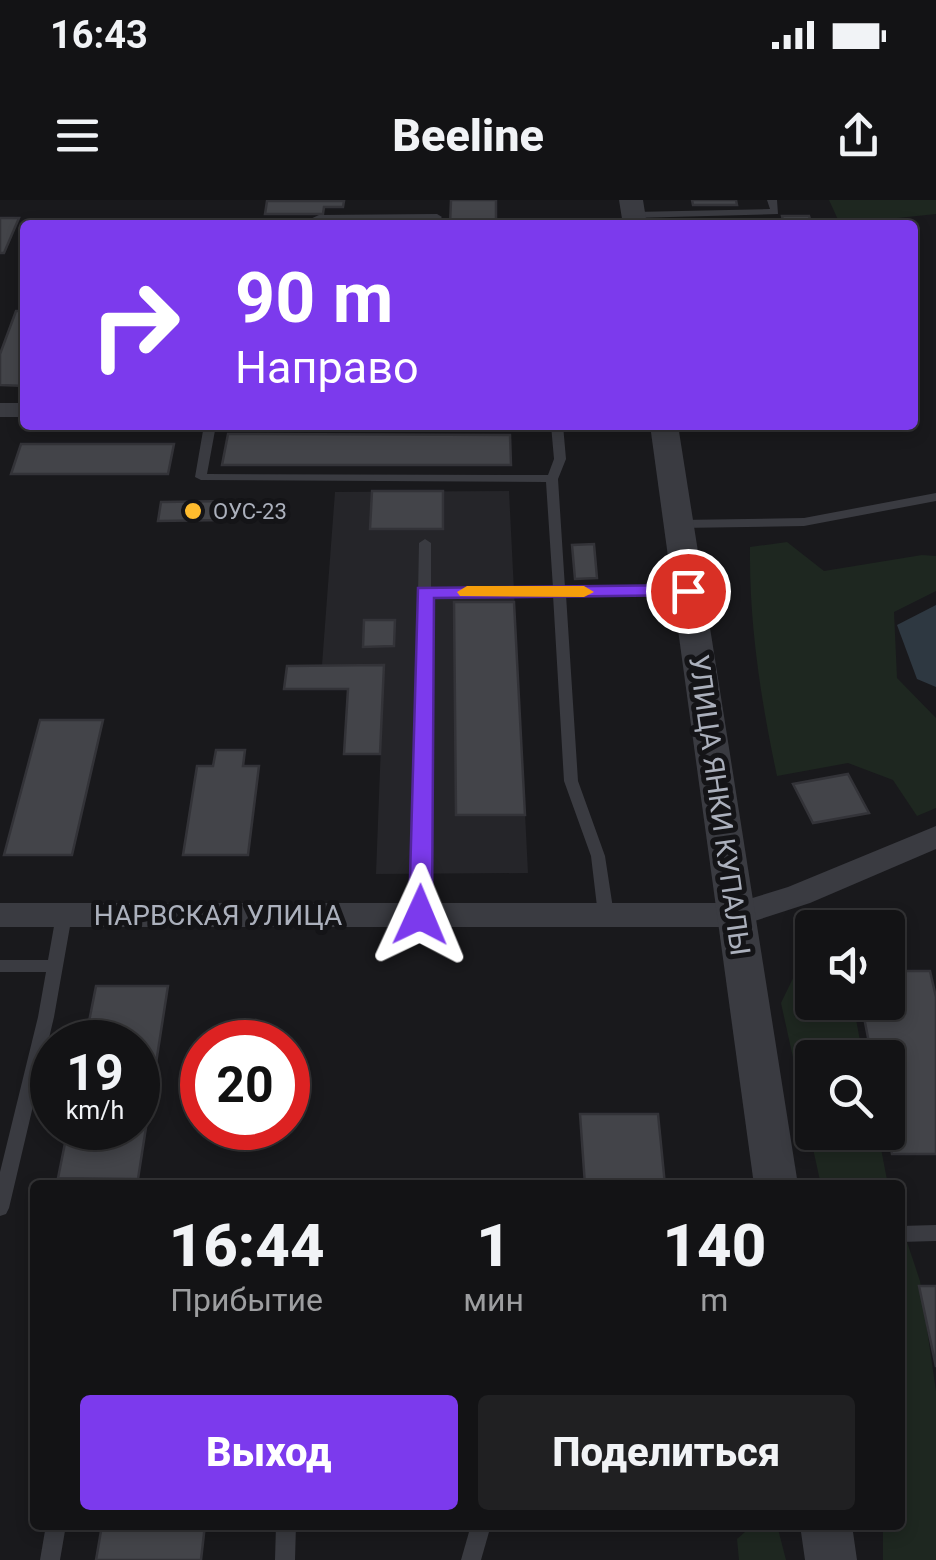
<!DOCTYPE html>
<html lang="ru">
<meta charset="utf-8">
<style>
:root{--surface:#131315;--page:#202022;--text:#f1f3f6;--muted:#9d9ea0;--line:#323234;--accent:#7c3aed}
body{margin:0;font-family:Roboto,sans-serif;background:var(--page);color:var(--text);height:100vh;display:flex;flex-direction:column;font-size:38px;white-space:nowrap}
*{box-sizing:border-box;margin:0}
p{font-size:32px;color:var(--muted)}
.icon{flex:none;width:55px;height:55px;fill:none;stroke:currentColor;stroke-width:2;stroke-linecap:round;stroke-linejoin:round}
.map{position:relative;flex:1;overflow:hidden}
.drawer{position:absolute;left:30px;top:980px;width:875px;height:350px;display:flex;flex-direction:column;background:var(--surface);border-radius:10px;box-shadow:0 5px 15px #0003,0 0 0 2px var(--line)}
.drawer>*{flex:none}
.banner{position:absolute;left:20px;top:20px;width:898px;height:210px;border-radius:10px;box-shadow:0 5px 15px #0003,0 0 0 2px var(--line);background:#7c3aed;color:#fff;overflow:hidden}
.fabs{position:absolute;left:795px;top:710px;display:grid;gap:20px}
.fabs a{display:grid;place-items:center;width:110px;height:110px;border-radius:10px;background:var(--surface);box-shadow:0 5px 15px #0003,0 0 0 2px var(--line);font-size:50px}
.speed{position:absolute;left:30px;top:820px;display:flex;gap:20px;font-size:50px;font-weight:700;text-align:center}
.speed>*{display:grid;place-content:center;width:130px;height:130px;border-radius:50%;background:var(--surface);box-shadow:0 5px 15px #0003,0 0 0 2px var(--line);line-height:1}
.speed small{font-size:25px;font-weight:400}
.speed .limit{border:15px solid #d22;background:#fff;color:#111}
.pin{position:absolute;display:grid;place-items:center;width:85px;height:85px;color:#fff;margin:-42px;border:5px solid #fff;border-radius:50%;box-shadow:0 2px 10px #0007}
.me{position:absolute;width:110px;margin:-55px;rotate:1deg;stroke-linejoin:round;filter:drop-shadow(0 0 8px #0008)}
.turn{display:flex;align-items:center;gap:35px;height:210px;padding:0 50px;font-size:45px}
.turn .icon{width:130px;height:130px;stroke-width:2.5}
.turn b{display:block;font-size:70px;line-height:85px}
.eta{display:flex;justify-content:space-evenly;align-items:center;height:170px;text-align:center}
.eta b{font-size:60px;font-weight:800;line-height:70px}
.primary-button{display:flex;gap:20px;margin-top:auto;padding:20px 50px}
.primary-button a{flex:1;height:115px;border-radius:10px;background:var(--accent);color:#fff;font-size:40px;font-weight:800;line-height:115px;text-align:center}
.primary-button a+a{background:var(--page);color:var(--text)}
.status{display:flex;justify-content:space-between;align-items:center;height:70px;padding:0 50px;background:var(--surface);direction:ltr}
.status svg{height:28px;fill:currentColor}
header{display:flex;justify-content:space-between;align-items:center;height:130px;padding:0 50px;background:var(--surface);font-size:45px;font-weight:800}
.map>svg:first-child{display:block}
.built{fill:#252529}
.green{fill:#1e2720}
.water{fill:#2e3841}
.building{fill:#434449;stroke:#333338;stroke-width:2.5}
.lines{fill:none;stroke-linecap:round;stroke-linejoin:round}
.service{fill:#3a3b41;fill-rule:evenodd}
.minor{fill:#3a3b41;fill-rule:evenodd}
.tertiary{fill:#3a3b41;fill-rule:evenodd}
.route{fill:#7c3aed;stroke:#51269a;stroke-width:2.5}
.slow{fill:#f59e0b}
.poi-dot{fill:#ffbc2e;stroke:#141417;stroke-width:4}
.labels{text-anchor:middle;stroke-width:10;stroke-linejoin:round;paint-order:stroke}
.far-poi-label{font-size:22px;fill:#abb0bc;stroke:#141417;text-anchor:start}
.street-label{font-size:28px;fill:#abb0bc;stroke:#141417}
</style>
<div class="status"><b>16:43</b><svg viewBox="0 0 49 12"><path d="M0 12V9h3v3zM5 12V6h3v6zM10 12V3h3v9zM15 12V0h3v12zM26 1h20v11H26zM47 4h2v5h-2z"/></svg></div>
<header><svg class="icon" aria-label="menu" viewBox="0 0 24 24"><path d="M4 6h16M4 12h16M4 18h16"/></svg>Beeline<svg class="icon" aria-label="share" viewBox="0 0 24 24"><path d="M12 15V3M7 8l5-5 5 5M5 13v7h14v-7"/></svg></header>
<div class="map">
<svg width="936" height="1360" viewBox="0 0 936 1360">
<rect width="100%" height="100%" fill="#19191c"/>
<polygon class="built" points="509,291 528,673 376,674 384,466 322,465 335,292"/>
<g class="green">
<polygon points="829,0 936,0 936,14 840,24"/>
<path d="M 787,342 L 824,371 L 922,355 L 936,356 L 936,391 L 894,412 L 897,478 L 936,518 L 936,608 L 917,616 L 893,580 L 848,563 L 777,576 C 761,501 749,424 750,347 Z"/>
<polygon points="795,774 812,775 812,802 853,803 863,857 812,858 812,932 878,933 888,985 821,985 781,803"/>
<polygon points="900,1021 920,1081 936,1191 936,1360 883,1360 883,1325 900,1325"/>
<polygon points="753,1325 777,1325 786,1360 739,1360 737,1339"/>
</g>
<polygon class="water" points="936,405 936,487 917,479 897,425"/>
<g class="building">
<polygon points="451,0 496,0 496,25 450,25"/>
<polygon points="692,0 736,0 737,5 693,5"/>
<polygon points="267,1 344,1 343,7 324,7 323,14 265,14"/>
<polygon points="782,16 809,16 812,25 784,25"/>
<polygon points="0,18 19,18 4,53 0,53"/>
<polygon points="16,111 25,111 25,186 0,185 0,154"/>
<polygon points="228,234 510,235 511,265 222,265"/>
<polygon points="21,244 174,244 168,274 11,274"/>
<polygon points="372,291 443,291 443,329 370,329"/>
<polygon points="227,301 225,320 158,321 161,302"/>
<polygon points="594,344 597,378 575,379 572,345"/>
<polygon points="454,402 514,402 525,615 456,615"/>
<polygon points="364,420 395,420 394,446 363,447"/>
<polygon points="384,465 380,554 344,554 348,489 284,489 287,466"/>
<polygon points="40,520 103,520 72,655 4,655"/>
<polygon points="216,550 245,550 243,566 259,566 248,655 183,655 197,566 213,566"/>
<polygon points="848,574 869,613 813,623 793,584"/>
<polygon points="888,771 930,771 936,797 936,954 892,954 888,931 888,858 872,858 861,802 888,802"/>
<polygon points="96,786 168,786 138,979 58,978 68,928 138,928 138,842 85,842"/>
<polygon points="580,914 658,914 665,985 585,985"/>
<polygon points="919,1086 936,1086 936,1167"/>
<polygon points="102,1325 205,1325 201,1360 96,1360"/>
</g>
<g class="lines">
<g class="service">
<polygon points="767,0 777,0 778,14 633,18 628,15 633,12 770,9"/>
<polygon points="437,14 442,17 440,19 320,21 310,25 297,25 319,15"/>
<polygon points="204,225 216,225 207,274 548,275 554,259 551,225 563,225 566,259 558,279 565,388 688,387 694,391 688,395 566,395 578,581 605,656 614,715 611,719 601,719 598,715 591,656 564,581 553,395 431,396 428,715 425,719 415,719 412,715 419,343 425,339 431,343 431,388 553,388 546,282 201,280 195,277"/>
<polygon points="936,293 936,301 804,326 679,328 673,324 679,320 804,318"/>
<polygon points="64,709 69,711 72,715 54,817 9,1008 6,1014 0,1016 0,972 38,817 46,772 0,772 0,760 48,760 56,715 59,711"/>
<polygon points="936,1025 936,1041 900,1042 900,1026"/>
<polygon points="46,1325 66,1325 60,1360 40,1360"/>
<polygon points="276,1325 296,1325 295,1360 275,1360"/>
<polygon points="471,1325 491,1325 481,1360 461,1360"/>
</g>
<g class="minor">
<rect x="0" y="203" width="25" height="14"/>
<polygon points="936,626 936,649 810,703 736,727 0,727 0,703 736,703 788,687"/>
</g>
<g class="tertiary">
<polygon points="619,0 643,0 647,25 623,25"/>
<polygon points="650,225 678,225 798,985 754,985"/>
<polygon points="800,1325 852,1325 857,1360 805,1360"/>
</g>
</g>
<polygon class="route" points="688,385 698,391 695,395 434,398 432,715 420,724 412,721 409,715 418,388"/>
<polygon class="slow" points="467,386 584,386 594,392 584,397 460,396 457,392"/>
<circle class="poi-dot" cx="193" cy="311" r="10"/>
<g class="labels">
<g class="far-poi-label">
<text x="213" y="319">ОУС-23</text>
</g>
<g class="street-label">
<text transform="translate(720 605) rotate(82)" y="10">УЛИЦА ЯНКИ КУПАЛЫ</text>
<text x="218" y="725">НАРВСКАЯ УЛИЦА</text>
</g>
</g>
</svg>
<div class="fabs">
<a><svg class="icon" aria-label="sound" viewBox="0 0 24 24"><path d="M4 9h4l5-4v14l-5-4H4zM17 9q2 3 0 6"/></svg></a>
<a><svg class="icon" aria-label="search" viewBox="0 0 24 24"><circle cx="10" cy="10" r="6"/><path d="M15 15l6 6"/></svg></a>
</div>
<div class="speed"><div>19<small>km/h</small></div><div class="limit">20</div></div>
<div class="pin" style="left:688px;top:391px;background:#d93025"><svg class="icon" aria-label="arrive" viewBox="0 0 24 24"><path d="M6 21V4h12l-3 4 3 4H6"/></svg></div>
<svg class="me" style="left:420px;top:715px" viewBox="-20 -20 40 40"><path d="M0-17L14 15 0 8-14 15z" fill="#7c3aed" stroke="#fff" stroke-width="4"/></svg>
<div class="banner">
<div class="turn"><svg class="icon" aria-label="right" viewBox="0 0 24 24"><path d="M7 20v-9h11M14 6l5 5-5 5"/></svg><div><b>90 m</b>Направо</div></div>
</div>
<section class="drawer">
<div class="eta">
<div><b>16:44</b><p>Прибытие</p></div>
<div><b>1</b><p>мин</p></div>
<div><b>140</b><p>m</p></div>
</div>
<div class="primary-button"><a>Выход</a><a>Поделиться</a></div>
</section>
</div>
